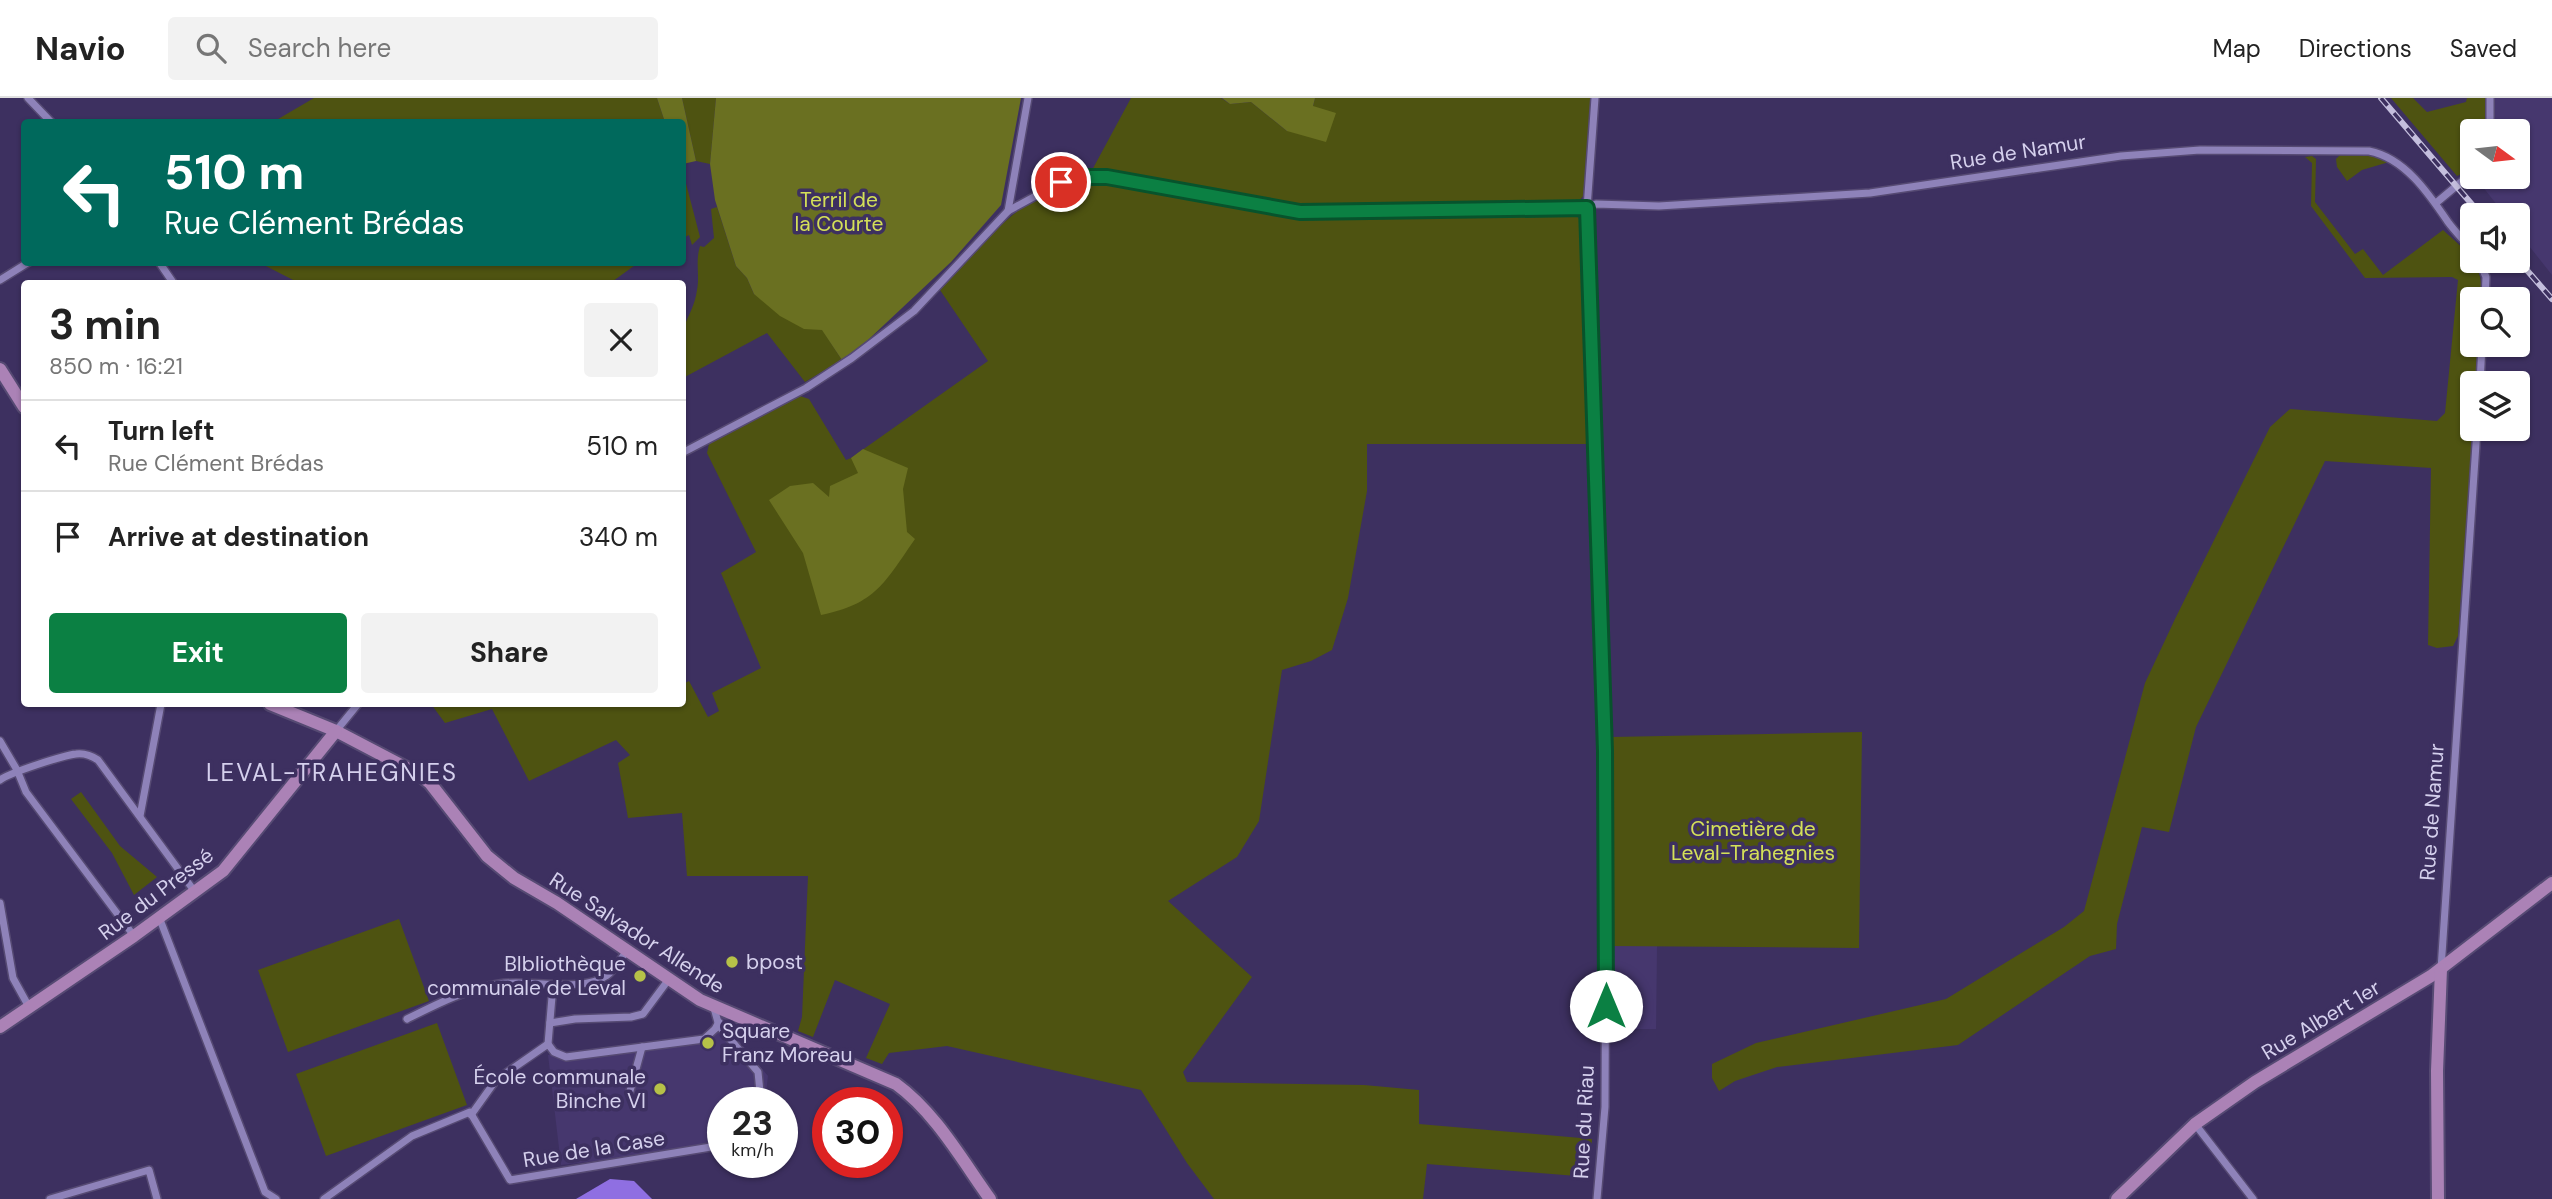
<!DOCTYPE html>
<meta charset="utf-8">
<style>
:root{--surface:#fff;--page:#f2f2f2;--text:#222;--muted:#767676;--line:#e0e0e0;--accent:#0b8043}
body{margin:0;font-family:"DM Sans",sans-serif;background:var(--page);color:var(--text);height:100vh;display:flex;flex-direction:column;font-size:26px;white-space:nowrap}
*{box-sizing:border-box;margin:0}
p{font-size:23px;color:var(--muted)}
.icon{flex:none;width:38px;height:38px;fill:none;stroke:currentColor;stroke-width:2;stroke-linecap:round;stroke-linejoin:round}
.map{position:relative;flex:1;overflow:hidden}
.sheet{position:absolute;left:21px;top:182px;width:665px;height:427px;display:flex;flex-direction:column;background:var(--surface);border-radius:7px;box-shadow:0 2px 5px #0004}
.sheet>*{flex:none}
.hud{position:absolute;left:21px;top:21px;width:665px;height:147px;border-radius:7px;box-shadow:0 2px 5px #0004;background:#00695c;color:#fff;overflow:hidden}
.needle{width:46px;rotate:105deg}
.buttons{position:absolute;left:2460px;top:21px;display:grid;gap:14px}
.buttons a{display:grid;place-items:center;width:70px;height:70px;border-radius:7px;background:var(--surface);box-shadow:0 2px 5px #0004;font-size:35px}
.speed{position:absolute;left:707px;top:989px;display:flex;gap:14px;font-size:35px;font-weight:700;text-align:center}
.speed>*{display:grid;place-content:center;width:91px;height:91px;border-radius:50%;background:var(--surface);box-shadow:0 2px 5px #0004;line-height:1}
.speed small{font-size:18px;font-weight:400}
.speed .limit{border:10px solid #d22;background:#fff;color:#111}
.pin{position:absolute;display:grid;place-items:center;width:60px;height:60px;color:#fff;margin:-30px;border:4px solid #fff;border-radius:50%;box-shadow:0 2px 7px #0007}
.me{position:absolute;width:77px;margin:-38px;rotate:0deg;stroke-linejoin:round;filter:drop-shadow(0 0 5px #0008)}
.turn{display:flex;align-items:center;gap:24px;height:147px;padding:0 28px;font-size:32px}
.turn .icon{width:91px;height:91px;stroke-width:2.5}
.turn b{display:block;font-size:49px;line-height:60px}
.round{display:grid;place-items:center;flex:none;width:74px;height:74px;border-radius:7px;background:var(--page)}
.summary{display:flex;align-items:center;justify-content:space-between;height:119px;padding:0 28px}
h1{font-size:42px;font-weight:700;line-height:52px}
.primary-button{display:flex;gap:14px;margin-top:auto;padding:14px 28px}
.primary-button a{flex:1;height:80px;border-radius:7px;background:var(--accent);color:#fff;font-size:28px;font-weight:700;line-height:80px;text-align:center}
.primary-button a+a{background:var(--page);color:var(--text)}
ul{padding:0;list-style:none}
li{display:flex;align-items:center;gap:21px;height:91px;padding:0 28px;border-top:2px solid var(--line)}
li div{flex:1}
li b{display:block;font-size:26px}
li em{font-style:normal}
header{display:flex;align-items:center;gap:42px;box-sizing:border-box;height:98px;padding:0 35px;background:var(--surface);border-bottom:2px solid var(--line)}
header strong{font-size:33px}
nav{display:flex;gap:38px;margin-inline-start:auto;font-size:24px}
.search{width:490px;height:63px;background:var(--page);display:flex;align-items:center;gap:18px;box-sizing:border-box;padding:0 24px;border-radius:7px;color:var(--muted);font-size:26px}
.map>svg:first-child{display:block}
.built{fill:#46376e}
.green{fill:#4e5311}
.forest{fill:#6a7021}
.water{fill:#8f6fe2}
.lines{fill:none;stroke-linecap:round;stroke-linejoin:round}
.street-casing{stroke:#564a73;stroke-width:10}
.secondary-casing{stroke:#564a73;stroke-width:16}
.street{stroke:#8e82b9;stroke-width:7}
.secondary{stroke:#ab82b6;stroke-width:12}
.rail-casing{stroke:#c4bedd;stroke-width:6}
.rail{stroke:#3d3060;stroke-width:3.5;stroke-dasharray:10;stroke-linecap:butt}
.route-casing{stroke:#07532c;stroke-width:18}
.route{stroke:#0b8043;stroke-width:12}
.poi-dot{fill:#b6c148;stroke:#3d3060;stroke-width:2.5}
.labels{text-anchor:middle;stroke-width:7;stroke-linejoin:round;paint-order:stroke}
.street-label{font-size:21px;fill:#d5d0ed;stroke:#3d3060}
.park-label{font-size:21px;fill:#d4e058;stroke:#3d3060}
.poi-label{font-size:21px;fill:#d5d0ed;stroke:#3d3060;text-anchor:start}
.quarter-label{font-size:24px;letter-spacing:2px;fill:#d5d0ed;stroke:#3d3060}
</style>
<header>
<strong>Navio</strong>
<div class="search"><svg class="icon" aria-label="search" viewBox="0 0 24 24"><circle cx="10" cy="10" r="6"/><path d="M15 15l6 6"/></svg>Search here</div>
<nav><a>Map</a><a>Directions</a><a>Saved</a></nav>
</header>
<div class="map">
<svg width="2552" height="1101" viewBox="0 0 2552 1101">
<rect width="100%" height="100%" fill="#3d3060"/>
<g class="built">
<polygon points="2486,0 2552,0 2552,177 2518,134 2518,117 2505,117 2475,79 2518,79 2518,33 2481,33 2487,20"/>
<polygon points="1611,848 1657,848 1656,931 1613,931"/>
<polygon points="722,913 731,917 727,928 768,978 765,1004 723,1004 723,1048 561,1067 548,957 705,938"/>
</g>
<g class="green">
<polygon points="314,0 657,0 665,24 273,24"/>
<polygon points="682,0 716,0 710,66 696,63"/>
<polygon points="1131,0 1221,0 1230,6 1251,4 1287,33 1313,8 1315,0 1591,0 1585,96 1578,104 1573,106 1308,110 1143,80 1091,74"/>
<polygon points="2391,0 2413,0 2427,14 2466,4 2467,0 2486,0 2487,21 2481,33 2473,33 2470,72 2457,78"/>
<polygon points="2367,56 2378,58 2389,64 2362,72 2347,83 2337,69 2336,61 2340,57"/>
<path d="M 2312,58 L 2316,61 L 2315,104 L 2355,156 L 2363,151 L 2383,177 L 2443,132 C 2470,157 2482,162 2482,201 L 2473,201 L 2473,247 L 2479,247 L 2477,285 L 2473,285 L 2474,331 L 2458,538 L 2453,548 L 2437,550 L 2428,547 L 2431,370 L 2325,363 L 2196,629 L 2169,734 L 2142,729 L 2117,826 L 2116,851 L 2090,858 L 1958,947 L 1777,969 L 1735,983 L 1719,993 L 1712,980 L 1712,966 L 1756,945 L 1946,901 L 2064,829 L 2084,813 L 2145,585 L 2175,521 L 2270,329 L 2290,311 L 2437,323 L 2445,315 L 2458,182 L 2452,179 L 2365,180 L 2311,108 L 2312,65 L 2305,59 Z"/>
<polygon points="683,74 700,139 692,147 689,137 683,140"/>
<path d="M 1089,82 L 1121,84 L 1310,118 L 1572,115 L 1581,122 L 1590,346 L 1367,346 L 1367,393 L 1348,500 L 1332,552 L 1311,563 L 1282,572 L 1259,723 L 1237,759 L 1168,803 L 1252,879 L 1183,974 L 1187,984 L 1364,987 L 1419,992 L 1419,1026 L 1592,1041 L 1589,1079 L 1427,1066 L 1423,1101 L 1214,1101 L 1187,1065 L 1141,992 L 947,948 L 889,955 L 882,966 L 866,960 L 890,906 L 835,882 L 813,939 L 798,933 L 802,919 L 808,778 L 687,778 L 682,715 L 628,720 L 618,665 L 630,657 L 616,642 L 529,683 L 492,611 L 445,625 L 431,606 L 682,606 L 683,586 L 689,583 L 708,619 L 719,613 L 712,595 L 761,570 L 721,475 L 756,454 L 707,355 L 709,346 L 800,298 L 809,301 L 846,362 L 851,360 L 988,263 L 940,192 C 979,150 1027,86 1089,82 Z"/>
<path d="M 717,109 L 736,168 L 747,180 L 754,196 L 822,231 L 842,262 L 805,284 L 767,235 L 683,280 C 683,267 679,240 684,229 C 689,216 695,207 697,192 C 700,177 695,164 700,148 L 704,149 L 714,140 L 711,111 Z"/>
<polygon points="260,165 638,165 609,186 299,185"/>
<polygon points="1862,634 1859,850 1611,848 1611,639"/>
<polygon points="81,694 120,748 157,779 134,797 112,755 71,701"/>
<polygon points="399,821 429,903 288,954 258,872"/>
<polygon points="437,925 467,1007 326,1058 296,976"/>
</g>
<g class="forest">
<polygon points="657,0 682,0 696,63 683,66 682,24 665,24"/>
<polygon points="716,0 1021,0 1001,107 951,164 869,241 842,262 822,232 804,231 780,218 754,196 747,180 736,168 715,102 710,66"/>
<polygon points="1222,0 1315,0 1313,8 1336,15 1326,44 1287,33 1251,4 1230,6"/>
<path d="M 863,351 L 908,370 L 903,391 L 907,434 L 915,441 C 885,484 876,506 821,517 L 803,455 L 769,402 L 790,388 L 813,385 L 829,399 L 830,388 L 858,375 L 851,360 Z"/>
</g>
<polygon class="water" points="610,1081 634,1083 652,1101 576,1101"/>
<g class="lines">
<defs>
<g id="street">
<polyline points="28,0 51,24"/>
<polyline points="1595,0 1587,110 1605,653 1606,757 1605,1009 1597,1101"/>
<polyline points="2490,0 2490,33"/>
<polyline points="2436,105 2473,74"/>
<polyline points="1008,113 1028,0"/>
<polyline points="2479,163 2486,179 2485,201"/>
<polyline points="159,164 174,186"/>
<polyline points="0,182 29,164"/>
<polyline points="2480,285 2482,247"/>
<path d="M 682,355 L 806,290 L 852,260 L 914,213 L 1008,113 L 1061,84 L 1079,79 L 1133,82 L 1300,114 L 1587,110 L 1596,106 L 1659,108 L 1870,95 L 2121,58 L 2200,52 L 2369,53 C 2405,60 2429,96 2448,124 C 2456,135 2465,143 2473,153"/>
<polyline points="336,633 358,606"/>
<polyline points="0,643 17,672 26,694 134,838"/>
<path d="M 0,682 C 9,675 64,657 76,656 C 84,655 92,658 98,662 L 195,794"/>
<polyline points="140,718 161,606"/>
<polyline points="0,805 13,880 29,909"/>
<polyline points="159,819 265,1094 276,1101"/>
<polyline points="2441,871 2477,331"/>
<polyline points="714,910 719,928 758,974 761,1004"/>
<path d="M 407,921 C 437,906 466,891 499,886 C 528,881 582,895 606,878 C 615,872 621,861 627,852"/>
<polyline points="550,925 575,921 631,919 643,916 669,881"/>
<polyline points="548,946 553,887"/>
<polyline points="630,993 642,949"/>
<polyline points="471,1017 496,982 548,946 554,954 566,959 704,941 715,931 719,924"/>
<polyline points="2195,1026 2253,1101"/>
<polyline points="50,1101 149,1072 157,1101"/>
<polyline points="324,1101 412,1038 470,1014 510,1082 723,1047"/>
</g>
<g id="secondary">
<polyline points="0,271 24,309"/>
<path d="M 270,606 L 336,633 L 420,677 L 430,685 L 487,758 L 514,780 L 557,805 L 700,902 L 896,986 C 935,1014 962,1062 990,1101"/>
<polyline points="0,929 134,838 223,773 336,633"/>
<polyline points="2117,1101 2195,1026 2255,984 2431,878 2552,785"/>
<polyline points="2438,1101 2437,973 2441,871"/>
</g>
</defs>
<use href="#street" class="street-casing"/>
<use href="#secondary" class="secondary-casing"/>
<use href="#street" class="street"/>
<use href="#secondary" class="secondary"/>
<defs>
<g id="rail">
<polyline points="2381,0 2481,117"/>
<polyline points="2518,162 2552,201"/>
</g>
</defs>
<use href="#rail" class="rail-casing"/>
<use href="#rail" class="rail"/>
</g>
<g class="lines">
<defs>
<polyline id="route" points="1061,84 1079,79 1107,79 1300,114 1587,110 1605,653 1606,908"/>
</defs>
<use href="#route" class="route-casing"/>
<use href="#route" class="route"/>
</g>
<g class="poi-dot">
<circle cx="732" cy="864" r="7"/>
<circle cx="640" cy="878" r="7"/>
<circle cx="708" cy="945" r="7"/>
<circle cx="660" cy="991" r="7"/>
</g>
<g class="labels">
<g class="street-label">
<text transform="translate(2018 54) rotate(-9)" y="7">Rue de Namur</text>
<text transform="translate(2432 714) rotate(-86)" y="7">Rue de Namur</text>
<text transform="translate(156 796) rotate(-37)" y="7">Rue du Pressé</text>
<text transform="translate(637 835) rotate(33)" y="7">Rue Salvador Allende</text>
<text transform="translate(2321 922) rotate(-31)" y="7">Rue Albert 1er</text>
<text transform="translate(1584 1024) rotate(-87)" y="7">Rue du Riau</text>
<text transform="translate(594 1051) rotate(-9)" y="7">Rue de la Case</text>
</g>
<g class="park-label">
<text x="839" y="109">Terril de<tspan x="839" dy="24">la Courte</tspan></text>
<text x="1753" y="738">Cimetière de<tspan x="1753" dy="24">Leval-Trahegnies</tspan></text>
</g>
<g class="poi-label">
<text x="746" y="871">bpost</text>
<text x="626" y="873" text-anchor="end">BIbliothèque<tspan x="626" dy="24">communale de Leval</tspan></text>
<text x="722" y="940">Square<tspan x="722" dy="24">Franz Moreau</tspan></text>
<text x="646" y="986" text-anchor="end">École communale<tspan x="646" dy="24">Binche VI</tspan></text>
</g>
<g class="quarter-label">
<text x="332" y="683">LEVAL-TRAHEGNIES</text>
</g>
</g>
</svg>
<div class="buttons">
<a><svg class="needle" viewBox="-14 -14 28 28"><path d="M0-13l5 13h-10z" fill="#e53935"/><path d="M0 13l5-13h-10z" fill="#767676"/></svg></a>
<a><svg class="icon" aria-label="sound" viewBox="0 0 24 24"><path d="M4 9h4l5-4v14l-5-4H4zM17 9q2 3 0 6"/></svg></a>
<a><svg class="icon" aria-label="search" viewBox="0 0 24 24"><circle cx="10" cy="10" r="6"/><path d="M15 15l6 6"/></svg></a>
<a><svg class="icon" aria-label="layers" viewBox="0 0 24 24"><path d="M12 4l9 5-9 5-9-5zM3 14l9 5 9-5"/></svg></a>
</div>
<div class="speed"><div>23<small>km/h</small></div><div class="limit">30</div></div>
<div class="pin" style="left:1061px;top:84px;background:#d93025"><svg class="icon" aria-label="arrive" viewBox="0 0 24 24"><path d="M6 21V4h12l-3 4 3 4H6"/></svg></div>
<svg class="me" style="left:1606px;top:908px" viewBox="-20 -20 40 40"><circle r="19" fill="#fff"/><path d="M0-13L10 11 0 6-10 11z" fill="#0b8043"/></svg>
<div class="hud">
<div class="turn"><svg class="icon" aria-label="left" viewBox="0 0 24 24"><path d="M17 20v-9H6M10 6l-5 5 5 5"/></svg><div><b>510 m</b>Rue Clément Brédas</div></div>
</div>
<section class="sheet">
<div class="summary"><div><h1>3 min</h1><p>850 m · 16:21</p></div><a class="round"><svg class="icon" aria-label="close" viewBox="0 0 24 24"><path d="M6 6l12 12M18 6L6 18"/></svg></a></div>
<ul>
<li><svg class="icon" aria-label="left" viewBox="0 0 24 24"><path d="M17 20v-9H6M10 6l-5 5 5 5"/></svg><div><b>Turn left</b><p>Rue Clément Brédas</p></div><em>510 m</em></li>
<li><svg class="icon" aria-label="arrive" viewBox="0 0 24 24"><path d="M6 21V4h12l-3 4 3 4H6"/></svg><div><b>Arrive at destination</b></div><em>340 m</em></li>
</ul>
<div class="primary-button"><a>Exit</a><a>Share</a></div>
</section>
</div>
